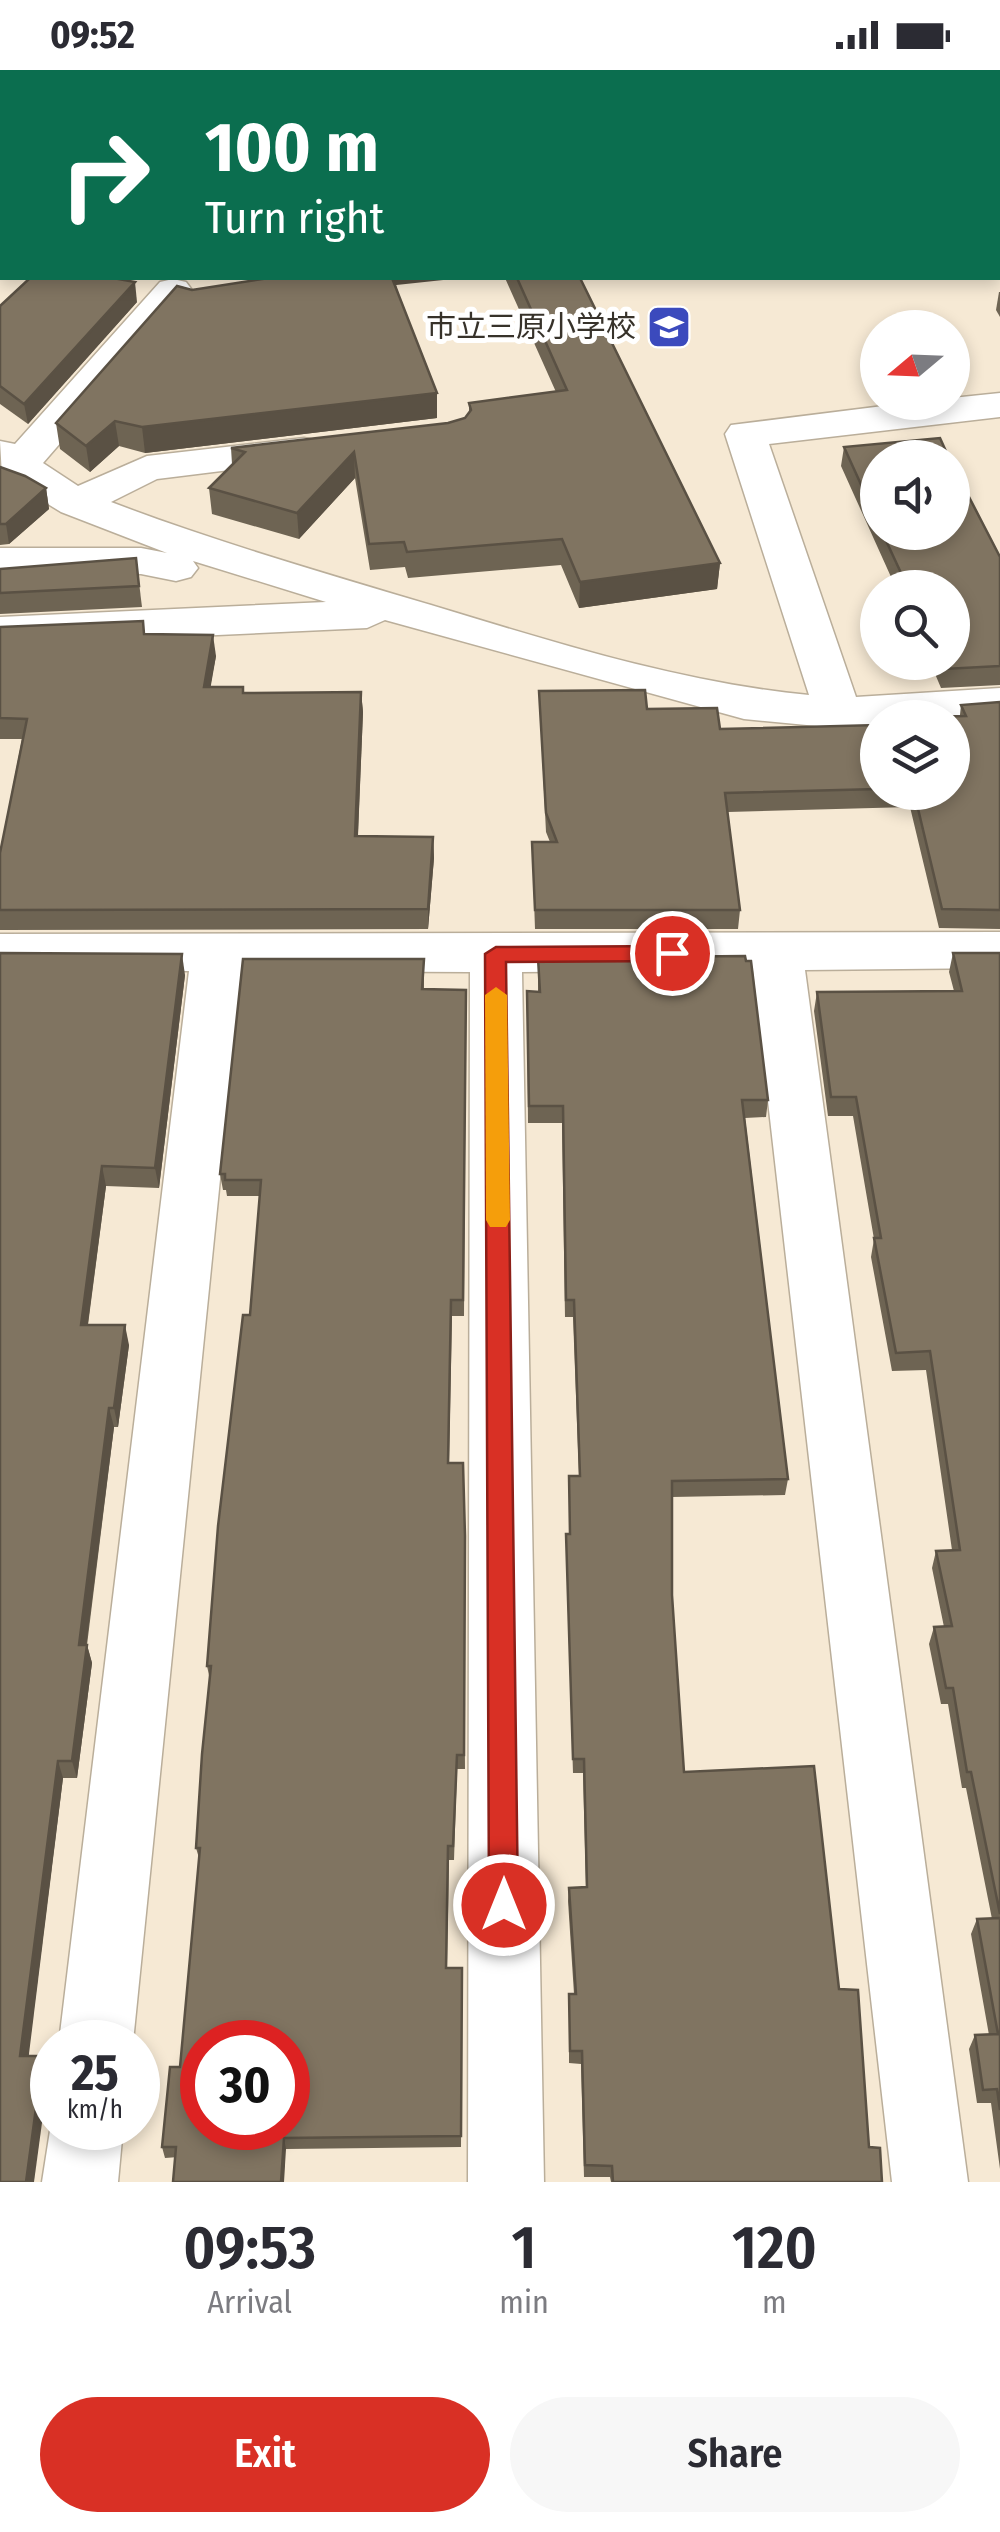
<!DOCTYPE html>
<meta charset="utf-8">
<style>
:root{--surface:#fff;--page:#f7f7f7;--text:#2b2b33;--muted:#7c7c81;--accent:#d93025}
body{margin:0;font-family:"Fira Sans Condensed","Noto Sans JP",sans-serif;background:var(--page);color:var(--text);height:100vh;display:flex;flex-direction:column;font-size:38px;white-space:nowrap}
*{box-sizing:border-box;margin:0}
p{font-size:32px;color:var(--muted)}
.icon{flex:none;width:55px;height:55px;fill:none;stroke:currentColor;stroke-width:2;stroke-linecap:round;stroke-linejoin:round}
.map{position:relative;height:2112px;overflow:hidden}
.side{display:flex;flex-direction:column;background:var(--surface);flex:1}
.side>*{flex:none}
.hud{position:absolute;left:0px;top:0px;width:1000px;height:210px;box-shadow:0 5px 15px #0003;background:#0b6e4f;color:#fff;overflow:hidden}
.needle{width:65px;rotate:251deg}
.tools{position:absolute;left:860px;top:240px;display:grid;gap:20px}
.tools a{display:grid;place-items:center;width:110px;height:110px;border-radius:50%;background:var(--surface);box-shadow:0 5px 15px #0003;font-size:50px}
.speed{position:absolute;left:30px;top:1950px;display:flex;gap:20px;font-size:50px;font-weight:700;text-align:center}
.speed>*{display:grid;place-content:center;width:130px;height:130px;border-radius:50%;background:var(--surface);box-shadow:0 5px 15px #0003;line-height:1}
.speed small{font-size:25px;font-weight:400}
.speed .limit{border:15px solid #d22;background:#fff;color:#111}
.pin{position:absolute;display:grid;place-items:center;width:85px;height:85px;color:#fff;margin:-42px;border:5px solid #fff;border-radius:50%;box-shadow:0 2px 10px #0007}
.me{position:absolute;width:110px;margin:-55px;rotate:0deg;stroke-linejoin:round;filter:drop-shadow(0 0 8px #0008)}
.turn{display:flex;align-items:center;gap:35px;height:210px;padding:0 40px;font-size:45px}
.turn .icon{width:130px;height:130px;stroke-width:2.5}
.turn b{display:block;font-size:70px;line-height:85px}
.eta{display:flex;justify-content:space-evenly;align-items:center;height:170px;text-align:center}
.eta b{font-size:60px;font-weight:600;line-height:70px}
.primary-button{display:flex;gap:20px;margin-top:auto;padding:20px 40px}
.primary-button a{flex:1;height:115px;border-radius:60px;background:var(--accent);color:#fff;font-size:40px;font-weight:600;line-height:115px;text-align:center}
.primary-button a+a{background:var(--page);color:var(--text)}
.status{display:flex;justify-content:space-between;align-items:center;height:70px;padding:0 50px;background:var(--surface);direction:ltr}
.status svg{height:28px;fill:currentColor}
.map>svg:first-child{display:block}
.lines{fill:none;stroke-linecap:round;stroke-linejoin:round}
.minor-casing{stroke:#baae9a;stroke-width:3}
.minor{fill:#fff;fill-rule:evenodd}
.wall{fill:#6e6453}
.shaded-wall{fill:#5a5144}
.building{fill:#807461;stroke:#5a5144;stroke-width:2.5;fill-rule:evenodd}
.route{fill:#d93025;stroke:#8d1f18;stroke-width:2.5}
.slow{fill:#f59e0b}
.labels{text-anchor:middle;stroke-width:10;stroke-linejoin:round;paint-order:stroke}
.far-poi-label{font-size:30px;fill:#37322a;stroke:#fff;text-anchor:end}
</style>
<div class="status"><b>09:52</b><svg viewBox="0 0 49 12"><path d="M0 12V9h3v3zM5 12V6h3v6zM10 12V3h3v9zM15 12V0h3v12zM26 1h20v11H26zM47 4h2v5h-2z"/></svg></div>
<div class="map">
<svg width="1000" height="2112" viewBox="0 0 1000 2112">
<rect width="100%" height="100%" fill="#f6e9d4"/>
<g class="lines">
<defs>
<g id="minor">
<polygon points="276,0 317,0 319,2 278,2"/>
<polygon points="0,76 2,77 2,100 0,99"/>
<path d="M 173,209 L 186,212 L 192,220 L 186,228 L 43,393 L 78,416 L 147,386 L 304,368 L 319,371 L 325,380 L 319,389 L 157,409 L 111,432 C 216,472 324,503 431,535 C 553,572 681,613 809,625 L 725,364 L 731,355 L 915,332 L 952,332 L 952,328 L 1000,323 L 1000,347 L 769,374 L 856,627 L 1000,618 L 1000,648 L 952,651 L 952,648 L 878,648 L 878,655 L 838,658 L 744,649 L 385,550 L 367,558 L 0,575 L 0,547 L 326,532 L 193,491 L 198,498 L 191,507 L 176,511 L 141,504 L 0,504 L 0,478 L 141,478 L 167,483 L 61,442 L 2,406 L 0,371 L 15,374 L 160,212 Z"/>
<polygon points="1000,862 1000,898 805,900 968,2112 892,2112 753,900 522,902 544,2112 468,2112 470,902 241,901 133,1972 59,1972 189,901 0,900 0,864"/>
<polygon points="52,2048 52,2058 123,2058 118,2112 42,2112"/>
</g>
</defs>
<use href="#minor" class="minor-casing"/>
<use href="#minor" class="minor"/>
</g>
<g class="wall">
<polygon points="0,0 2,2 2,75 0,73"/>
<polygon points="1000,0 1000,64 998,64 998,2"/>
<polygon points="505,208 580,208 720,493 717,519 579,538 561,495 408,508 405,497 370,500 355,408 299,469 212,444 209,418 232,394 231,378 448,353 465,348 469,342 469,333 556,322"/>
<polygon points="396,215 437,348 145,383 119,376 90,402 60,379 56,353 192,220"/>
<polygon points="999,222 1000,222 1000,247 996,240"/>
<polygon points="137,232 28,354 0,334 0,236"/>
<polygon points="844,377 878,388 878,462 952,462 1000,487 1000,615 941,618 930,592 952,592 952,518 896,518 841,396"/>
<polygon points="0,397 46,418 49,439 9,474 0,475"/>
<polygon points="136,488 142,537 0,544 0,499"/>
<polygon points="0,557 144,564 216,586 210,617 243,623 361,622 363,642 358,766 433,767 434,788 428,859 0,860 0,783 22,669 0,669"/>
<polygon points="539,621 647,639 720,659 878,655 878,722 952,722 961,635 1000,632 1000,859 939,858 910,737 728,742 740,840 738,859 535,859 532,772 550,772 546,762"/>
<polygon points="0,883 185,905 159,1118 106,1116 88,1255 129,1275 118,1357 114,1357 87,1575 92,1593 77,1708 63,1708 28,1986 49,2001 0,2112"/>
<polygon points="953,883 1000,883 1000,2099 991,2033 977,2033 969,1979 975,1965 989,1965 971,1864 977,1849 992,1849 966,1718 962,1718 948,1634 941,1634 929,1574 934,1557 944,1557 932,1498 936,1481 952,1480 926,1300 892,1301 871,1187 874,1169 853,1046 828,1046 814,941 817,922 954,921 949,902"/>
<polygon points="538,888 768,1030 766,1047 745,1048 788,1409 785,1425 672,1427 672,1525 684,1702 839,1919 869,2077 882,2112 611,2112 610,2107 584,2107 581,1994 569,1993 569,1924 574,1924 568,1831 569,1818 586,1817 583,1703 573,1703 566,1479 566,1464 569,1464 569,1406 579,1406 573,1247 565,1247 562,1053 528,1053 527,921 538,922"/>
<polygon points="424,889 424,919 466,920 464,1246 452,1246 449,1393 463,1393 465,1699 457,1699 454,1790 449,1790 447,1898 462,1898 461,2077 286,2079 165,2088 162,2077 180,1997 199,1788 196,1778 210,1610 207,1596 250,1245 260,1126 227,1126 226,1120 223,1120 220,1104"/>
</g>
<g class="shaded-wall">
<polygon points="387,208 462,208 387,216"/>
<polygon points="135,212 137,232 28,354 24,334"/>
<polygon points="437,323 437,348 145,383 142,357"/>
<polygon points="115,351 119,376 90,402 86,376"/>
<polygon points="354,382 355,408 299,469 297,443"/>
<polygon points="46,418 49,439 9,474 6,454"/>
<polygon points="720,493 717,519 579,538 580,512"/>
<polygon points="213,565 216,586 207,638 204,617"/>
<polygon points="361,622 363,642 357,786 355,766"/>
<polygon points="433,767 434,788 428,859 428,839"/>
<polygon points="182,884 185,905 159,1118 155,1098"/>
<polygon points="102,1096 106,1116 85,1275 81,1255"/>
<polygon points="125,1255 129,1275 118,1357 114,1338"/>
<polygon points="109,1338 114,1357 84,1593 79,1575"/>
<polygon points="87,1575 92,1593 77,1708 72,1691"/>
<polygon points="58,1691 63,1708 27,2000 20,1986"/>
<polygon points="43,1986 49,2001 34,2112 26,2112"/>
<polygon points="284,2068 286,2079 284,2112 281,2112"/>
</g>
<g class="building">
<polygon points="0,0 149,0 154,2 2,2 2,53 0,52"/>
<polygon points="211,0 248,0 257,2 206,2"/>
<polygon points="564,0 1000,0 1000,46 998,46 998,2 563,2"/>
<polygon points="30,208 113,208 135,212 24,334 0,316 0,236"/>
<polygon points="269,208 392,208 437,323 142,357 115,351 86,376 56,353 177,216 192,220"/>
<polygon points="517,208 580,208 720,493 580,512 562,469 407,482 404,472 369,474 354,382 297,443 209,418 245,382 231,378 448,353 465,348 471,340 469,333 567,320"/>
<polygon points="940,368 949,388 878,388 878,452 844,377"/>
<polygon points="952,394 1000,487 1000,596 944,599 942,592 952,592 952,518 908,518 882,462 952,462"/>
<polygon points="0,397 25,406 46,418 6,454 0,454"/>
<polygon points="136,488 139,516 0,523 0,499"/>
<polygon points="143,551 144,564 213,565 204,617 243,617 243,623 361,622 355,766 433,767 428,839 0,840 0,783 27,649 0,648 0,557"/>
<polygon points="645,620 647,639 717,638 720,659 878,655 878,719 725,723 740,840 535,840 532,772 557,772 546,743 539,621"/>
<polygon points="1000,632 1000,840 942,839 914,722 952,722 952,648 916,647 966,646 961,635"/>
<polygon points="0,883 182,884 155,1098 102,1096 81,1255 125,1255 114,1338 109,1338 79,1575 87,1575 72,1691 58,1691 20,1986 43,1986 26,2112 0,2112"/>
<polygon points="953,883 1000,883 1000,1844 971,1702 967,1702 953,1618 946,1618 934,1557 952,1556 936,1481 960,1480 930,1281 896,1283 874,1168 881,1168 856,1027 831,1027 817,922 962,921"/>
<polygon points="745,886 746,891 751,891 768,1030 742,1030 788,1409 672,1411 672,1525 684,1702 814,1696 839,1919 858,1920 869,2077 880,2078 882,2112 613,2112 612,2096 585,2095 582,1981 570,1981 569,1924 576,1924 569,1818 587,1817 584,1689 573,1689 566,1464 570,1464 569,1406 580,1406 574,1230 566,1230 563,1036 529,1036 527,921 540,922 538,888"/>
<path d="M 243,889 L 424,889 L 422,919 L 466,920 L 463,1230 L 451,1230 L 448,1393 L 463,1393 L 465,1466 L 464,1685 L 457,1685 L 453,1776 L 448,1776 L 446,1898 L 462,1898 L 461,2066 L 284,2068 L 281,2112 L 173,2112 L 176,2077 L 162,2077 L 170,1997 L 180,1997 L 200,1778 L 196,1778 L 202,1684 L 211,1596 L 207,1596 L 218,1456 L 243,1245 L 250,1245 L 261,1110 L 225,1110 L 225,1104 L 220,1104 ZM 202,1972 L 288,1972 L 288,2058 L 202,2058 Z"/>
<polygon points="1000,1848 1000,2040 997,2019 983,2020 975,1965 998,1964 977,1849"/>
</g>
<polygon class="route" points="672,876 682,883 672,891 506,892 518,1835 514,1845 504,1849 493,1845 489,1835 485,884 496,877"/>
<polygon class="slow" points="496,917 507,925 510,1150 506,1157 490,1157 486,1150 485,925"/>
<defs>
<symbol id="school-square" viewBox="-11 -11 22 22"><rect x="-9" y="-9" width="18" height="18" rx="4" fill="#3b4abd" stroke="#fff"/><path d="M0-5L7-2L0 1L-7-2ZM-4 1L0 2.5L4 1V4Q0 6-4 4Z" fill="#fff"/></symbol>
</defs>
<g fill-rule="evenodd">
<use href="#school-square" x="644" y="232" width="50" height="50"/>
</g>
<g class="labels">
<g class="far-poi-label">
<text x="636" y="267">市立三原小学校</text>
</g>
</g>
</svg>
<div class="tools">
<a><svg class="needle" viewBox="-14 -14 28 28"><path d="M0-13l5 13h-10z" fill="#e53935"/><path d="M0 13l5-13h-10z" fill="#7c7c81"/></svg></a>
<a><svg class="icon" aria-label="sound" viewBox="0 0 24 24"><path d="M4 9h4l5-4v14l-5-4H4zM17 9q2 3 0 6"/></svg></a>
<a><svg class="icon" aria-label="search" viewBox="0 0 24 24"><circle cx="10" cy="10" r="6"/><path d="M15 15l6 6"/></svg></a>
<a><svg class="icon" aria-label="layers" viewBox="0 0 24 24"><path d="M12 4l9 5-9 5-9-5zM3 14l9 5 9-5"/></svg></a>
</div>
<div class="speed"><div>25<small>km/h</small></div><div class="limit">30</div></div>
<div class="pin" style="left:672px;top:883px;background:#d93025"><svg class="icon" aria-label="arrive" viewBox="0 0 24 24"><path d="M6 21V4h12l-3 4 3 4H6"/></svg></div>
<svg class="me" style="left:504px;top:1835px" viewBox="-20 -20 40 40"><circle r="17" fill="#d93025" stroke="#fff" stroke-width="3"/><path d="M0-11L8 9 0 5-8 9z" fill="#fff"/></svg>
<div class="hud">
<div class="turn"><svg class="icon" aria-label="right" viewBox="0 0 24 24"><path d="M7 20v-9h11M14 6l5 5-5 5"/></svg><div><b>100 m</b>Turn right</div></div>
</div>
</div>
<section class="side">
<div class="eta">
<div><b>09:53</b><p>Arrival</p></div>
<div><b>1</b><p>min</p></div>
<div><b>120</b><p>m</p></div>
</div>
<div class="primary-button"><a>Exit</a><a>Share</a></div>
</section>
